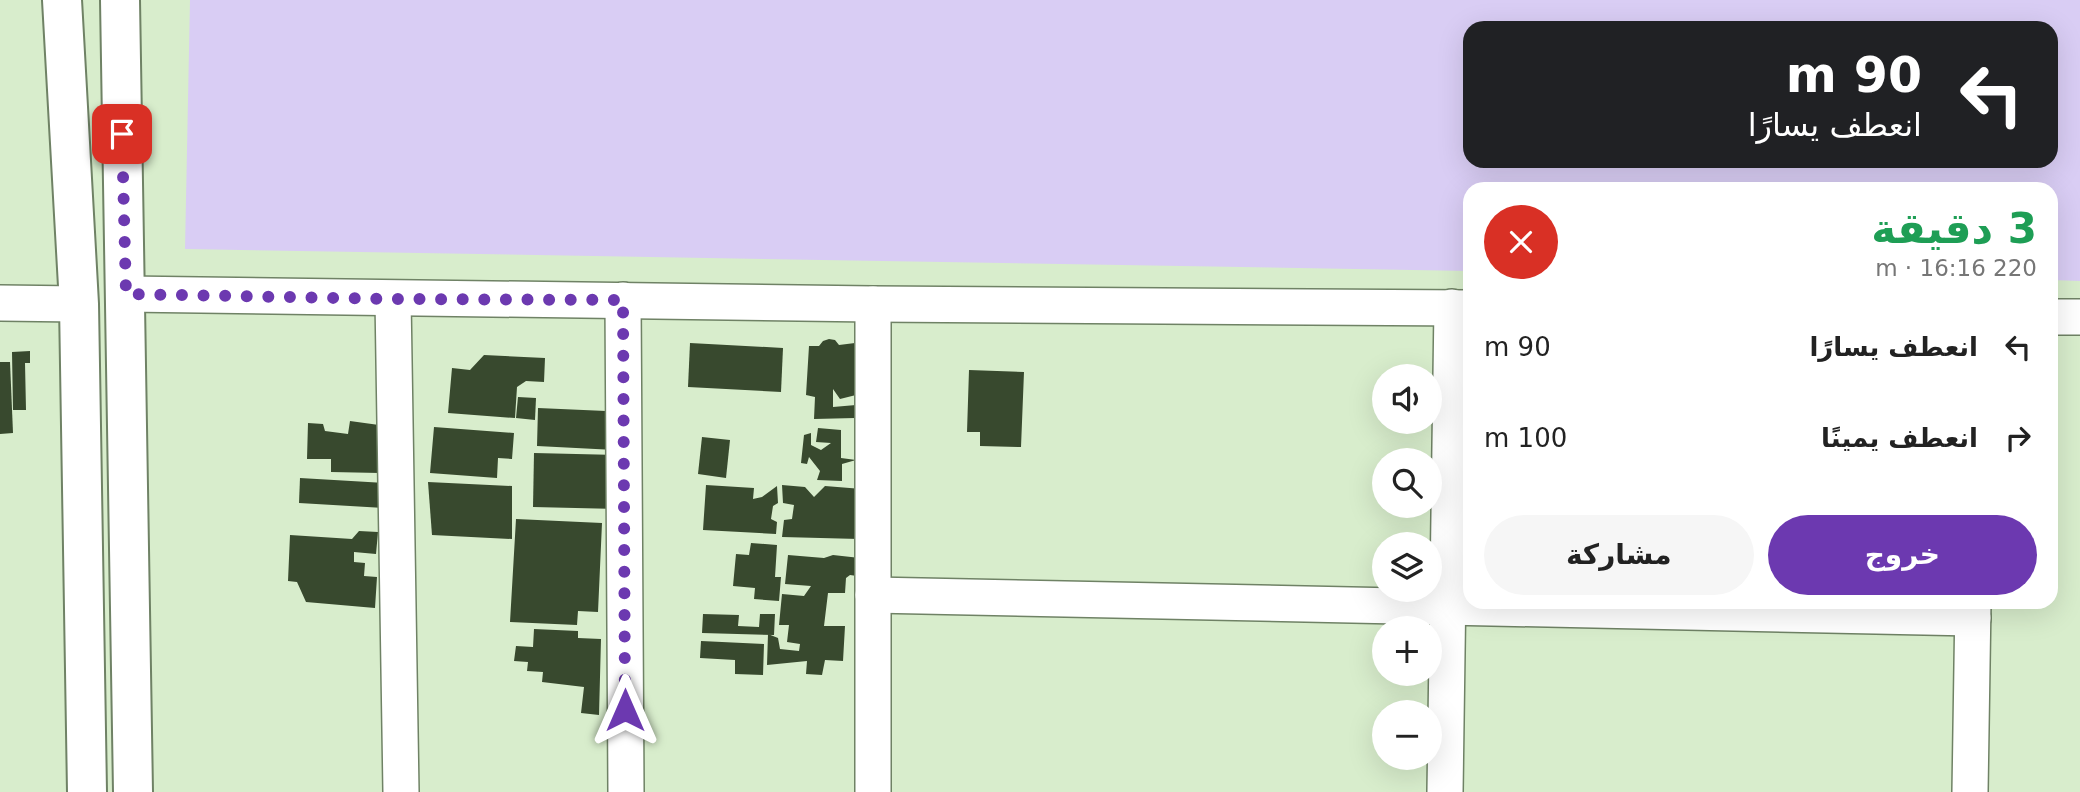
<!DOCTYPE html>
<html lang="ar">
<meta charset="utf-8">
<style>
:root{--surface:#fff;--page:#f6f6f6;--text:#222;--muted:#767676;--accent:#6c39b0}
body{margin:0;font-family:"DejaVu Sans",Cairo,sans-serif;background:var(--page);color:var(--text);direction:rtl;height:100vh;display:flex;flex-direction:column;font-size:26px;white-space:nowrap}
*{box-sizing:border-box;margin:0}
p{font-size:23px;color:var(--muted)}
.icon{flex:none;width:38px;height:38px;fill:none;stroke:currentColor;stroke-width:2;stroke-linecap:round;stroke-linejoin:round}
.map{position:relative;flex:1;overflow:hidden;direction:ltr}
.sheet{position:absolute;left:1463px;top:182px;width:595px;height:427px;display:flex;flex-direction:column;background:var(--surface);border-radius:21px;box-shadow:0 7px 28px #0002;direction:rtl}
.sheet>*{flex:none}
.guide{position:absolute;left:1463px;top:21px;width:595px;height:147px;border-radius:21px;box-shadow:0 7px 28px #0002;direction:rtl;background:#202124;color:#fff;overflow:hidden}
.controls{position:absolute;left:1372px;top:364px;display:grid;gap:14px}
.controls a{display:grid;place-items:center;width:70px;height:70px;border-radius:50%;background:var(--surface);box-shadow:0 7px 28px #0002;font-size:35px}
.pin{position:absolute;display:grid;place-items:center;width:60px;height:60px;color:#fff;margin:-30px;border-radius:14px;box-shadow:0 4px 10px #0006}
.me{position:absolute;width:77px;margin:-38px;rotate:0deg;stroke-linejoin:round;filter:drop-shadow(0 0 5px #0008)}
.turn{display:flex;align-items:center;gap:24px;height:147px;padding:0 21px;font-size:32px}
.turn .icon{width:91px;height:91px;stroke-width:2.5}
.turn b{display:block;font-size:49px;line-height:60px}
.round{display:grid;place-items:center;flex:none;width:74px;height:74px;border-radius:37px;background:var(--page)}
.headline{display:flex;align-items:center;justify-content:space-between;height:119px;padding:0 21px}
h1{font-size:42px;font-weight:700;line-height:52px;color:#1e9e55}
.primary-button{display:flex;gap:14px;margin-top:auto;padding:14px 21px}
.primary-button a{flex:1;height:80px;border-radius:42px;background:var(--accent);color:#fff;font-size:28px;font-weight:700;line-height:80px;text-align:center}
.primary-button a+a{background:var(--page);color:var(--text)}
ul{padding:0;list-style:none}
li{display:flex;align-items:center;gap:21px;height:91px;padding:0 21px}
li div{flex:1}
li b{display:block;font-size:26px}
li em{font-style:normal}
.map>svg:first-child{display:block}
.green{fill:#d9cdf4;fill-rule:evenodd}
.building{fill:#38492e}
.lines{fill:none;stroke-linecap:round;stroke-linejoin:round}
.street-casing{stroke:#6f8265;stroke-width:38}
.secondary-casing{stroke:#6f8265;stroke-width:42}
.street{stroke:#fff;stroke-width:35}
.secondary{stroke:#fff;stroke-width:38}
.route{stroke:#6c39b0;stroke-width:12;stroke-dasharray:0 21.6}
</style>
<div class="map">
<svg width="2080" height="792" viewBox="0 0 2080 792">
<rect width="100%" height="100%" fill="#d8edcc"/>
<path class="green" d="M 190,0 L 2080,0 L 2080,281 L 2051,280 L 2051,189 L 1470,189 L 1470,271 L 185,249 ZM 1470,28 L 2051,28 L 2051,161 L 1470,161 Z"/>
<g class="building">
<polygon points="829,339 835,340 839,345 855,343 856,395 840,399 833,389 833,407 856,405 855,418 814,419 815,397 806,395 809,346 819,346 823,341"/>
<polygon points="690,343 783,348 781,392 688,387"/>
<polygon points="30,351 30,363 25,363 26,410 13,410 12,352"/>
<polygon points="484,355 545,358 544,382 526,381 517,387 515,418 448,413 452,368 470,370"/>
<polygon points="0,362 10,362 13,433 0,434"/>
<polygon points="969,370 1024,372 1021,447 980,446 980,432 967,432"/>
<polygon points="518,397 536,398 535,420 516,418"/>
<polygon points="538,408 606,411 606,425 616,425 615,450 537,446"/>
<polygon points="350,421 379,425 380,473 331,472 331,459 307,459 308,423 323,424 325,431 348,434"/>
<polygon points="434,427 514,433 512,459 498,458 497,478 430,473"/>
<polygon points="818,428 841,430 841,458 856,460 842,464 842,481 817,480 820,471 809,457 807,464 801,463 804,435 811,433 811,445 821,450 831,443 816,442"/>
<polygon points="702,437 730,440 726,478 698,474"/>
<polygon points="534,453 618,455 618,509 533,507"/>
<polygon points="300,478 385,483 384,508 299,503"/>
<polygon points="428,482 512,486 512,539 432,535"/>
<polygon points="706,485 754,488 753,499 762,497 777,486 778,503 773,506 771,519 777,522 776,534 703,530"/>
<polygon points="782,485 805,487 814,497 825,486 862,489 859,539 782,537 784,520 792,519 794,505 783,503"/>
<polygon points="516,519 602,523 598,612 578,611 577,625 510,622"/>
<polygon points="359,531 378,532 376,554 354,552 354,562 365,563 364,576 377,577 375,608 306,602 297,582 288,581 290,535 352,539"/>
<polygon points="751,543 777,545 775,577 781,577 779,601 754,599 755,588 733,586 736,554 749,555"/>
<polygon points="788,555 824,558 833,555 860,558 857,576 850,575 846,578 845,593 828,593 824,626 845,626 843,661 825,660 822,675 806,674 807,661 767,665 768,634 778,638 780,649 799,651 800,644 787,642 789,625 779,625 782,594 804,596 811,586 785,584"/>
<polygon points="703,614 739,615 738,626 759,627 760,614 775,614 774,635 702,633"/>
<polygon points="534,629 578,631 578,638 601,639 599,715 581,713 584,687 542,682 543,672 527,671 528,662 514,661 516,646 533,647"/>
<polygon points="701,641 764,644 763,675 735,674 735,660 700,658"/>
</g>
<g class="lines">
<defs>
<g id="street">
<polyline points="126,294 873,304 1470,308"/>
<polyline points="393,299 401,792"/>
<polyline points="623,300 626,792"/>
<polyline points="0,303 79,304"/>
<polyline points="2051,317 2080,317"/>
<polyline points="873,595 1973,618"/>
<polyline points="873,792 873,304"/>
<polyline points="1445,792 1452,307"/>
<polyline points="1970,792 1973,602"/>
</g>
<g id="secondary">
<polyline points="62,0 79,304 87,792"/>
<polyline points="120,0 133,792"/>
</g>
</defs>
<use href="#street" class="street-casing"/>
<use href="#secondary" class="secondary-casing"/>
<use href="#street" class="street"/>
<use href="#secondary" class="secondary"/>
</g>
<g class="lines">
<polyline class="route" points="122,134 126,294 393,299 623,300 625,710"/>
</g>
</svg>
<div class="controls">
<a><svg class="icon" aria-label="sound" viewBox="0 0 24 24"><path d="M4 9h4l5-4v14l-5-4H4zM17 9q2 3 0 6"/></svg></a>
<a><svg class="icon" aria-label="search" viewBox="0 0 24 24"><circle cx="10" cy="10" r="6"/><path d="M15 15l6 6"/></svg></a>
<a><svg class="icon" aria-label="layers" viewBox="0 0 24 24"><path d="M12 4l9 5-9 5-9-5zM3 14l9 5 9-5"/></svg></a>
<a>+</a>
<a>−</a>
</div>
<div class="pin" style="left:122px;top:134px;background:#d93025"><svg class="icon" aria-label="arrive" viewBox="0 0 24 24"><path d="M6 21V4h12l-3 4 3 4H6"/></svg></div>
<svg class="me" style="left:625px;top:710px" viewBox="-20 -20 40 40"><path d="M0-17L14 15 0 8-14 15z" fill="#6c39b0" stroke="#fff" stroke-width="4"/></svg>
<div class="guide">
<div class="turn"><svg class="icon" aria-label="left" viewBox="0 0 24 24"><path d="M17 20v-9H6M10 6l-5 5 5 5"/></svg><div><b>90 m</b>انعطف يسارًا</div></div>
</div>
<section class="sheet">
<div class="headline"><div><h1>3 دقيقة</h1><p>220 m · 16:16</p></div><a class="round" style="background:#d93025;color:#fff"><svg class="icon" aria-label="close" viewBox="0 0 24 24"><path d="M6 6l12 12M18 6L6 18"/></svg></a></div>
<ul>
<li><svg class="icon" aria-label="left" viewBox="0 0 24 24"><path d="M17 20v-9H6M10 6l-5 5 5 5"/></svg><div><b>انعطف يسارًا</b></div><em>90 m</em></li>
<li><svg class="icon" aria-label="right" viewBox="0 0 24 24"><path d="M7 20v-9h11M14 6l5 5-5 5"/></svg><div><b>انعطف يمينًا</b></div><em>100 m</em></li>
</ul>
<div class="primary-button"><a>خروج</a><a>مشاركة</a></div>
</section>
</div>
